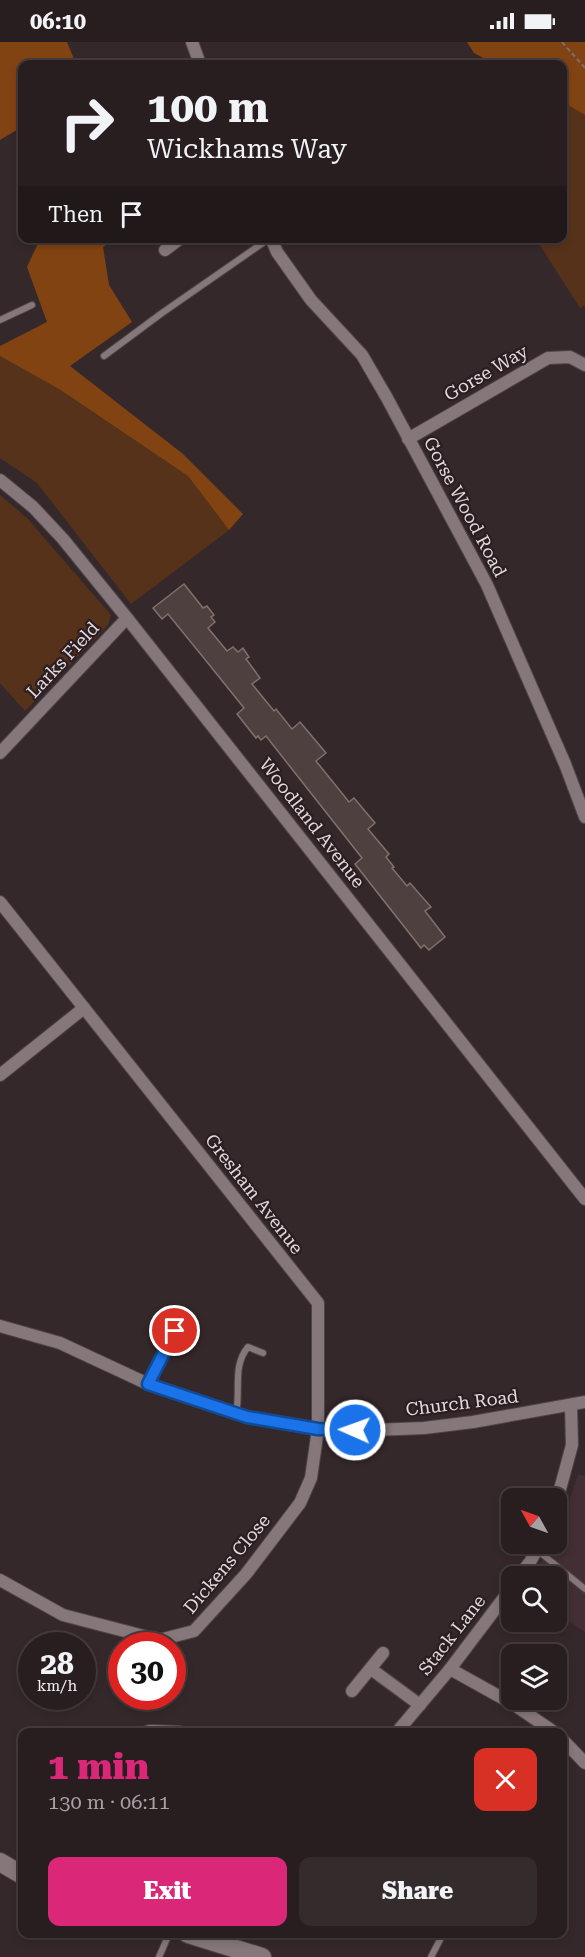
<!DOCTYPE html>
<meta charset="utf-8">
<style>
:root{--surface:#281e20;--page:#342b2d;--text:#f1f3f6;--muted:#a5a2a5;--line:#443c3e;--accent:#db2777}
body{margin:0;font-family:"Roboto Serif",serif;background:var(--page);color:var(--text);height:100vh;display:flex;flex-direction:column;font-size:22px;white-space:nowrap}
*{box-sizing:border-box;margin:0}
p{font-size:20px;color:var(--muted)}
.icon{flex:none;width:33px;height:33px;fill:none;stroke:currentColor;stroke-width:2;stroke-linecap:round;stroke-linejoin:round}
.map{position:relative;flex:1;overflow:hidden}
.sheet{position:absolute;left:18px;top:1686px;width:549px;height:210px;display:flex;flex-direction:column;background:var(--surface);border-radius:12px;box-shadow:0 3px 9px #0003,0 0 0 2px var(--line)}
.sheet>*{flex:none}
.guide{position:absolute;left:18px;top:18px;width:549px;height:183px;border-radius:12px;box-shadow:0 3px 9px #0003,0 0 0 2px var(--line);background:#281e20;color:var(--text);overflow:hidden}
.needle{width:39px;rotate:310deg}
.controls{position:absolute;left:501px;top:1446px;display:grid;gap:12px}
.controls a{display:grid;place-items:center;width:66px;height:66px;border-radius:12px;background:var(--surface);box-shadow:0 3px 9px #0003,0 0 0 2px var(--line);font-size:30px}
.speed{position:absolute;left:18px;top:1590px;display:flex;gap:12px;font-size:30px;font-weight:700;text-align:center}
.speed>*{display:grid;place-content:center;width:78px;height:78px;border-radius:50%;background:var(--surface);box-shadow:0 3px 9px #0003,0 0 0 2px var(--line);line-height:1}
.speed small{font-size:15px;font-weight:400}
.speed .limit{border:9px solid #d22;background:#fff;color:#111}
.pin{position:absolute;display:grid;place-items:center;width:51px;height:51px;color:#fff;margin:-26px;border:3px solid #fff;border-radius:50%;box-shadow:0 2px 6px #0007}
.me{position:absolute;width:66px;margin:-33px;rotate:272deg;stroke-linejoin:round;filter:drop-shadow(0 0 4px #0008)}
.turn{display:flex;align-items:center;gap:21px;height:126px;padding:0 30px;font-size:27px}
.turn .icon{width:78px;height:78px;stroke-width:2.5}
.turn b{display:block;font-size:42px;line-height:51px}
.then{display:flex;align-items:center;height:57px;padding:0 30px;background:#0003;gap:12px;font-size:22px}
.round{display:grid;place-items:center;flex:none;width:63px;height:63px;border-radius:12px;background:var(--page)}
.headline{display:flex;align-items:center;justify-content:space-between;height:102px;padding:0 30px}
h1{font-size:36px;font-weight:800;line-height:45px;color:var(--accent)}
.cta{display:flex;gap:12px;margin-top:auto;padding:12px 30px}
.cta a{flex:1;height:69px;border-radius:12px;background:var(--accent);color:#fff;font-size:24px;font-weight:800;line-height:69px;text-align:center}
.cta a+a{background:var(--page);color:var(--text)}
.status{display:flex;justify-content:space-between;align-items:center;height:42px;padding:0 30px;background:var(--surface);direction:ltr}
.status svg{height:16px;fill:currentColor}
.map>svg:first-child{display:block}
.built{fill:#422e33}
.green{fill:#56321a}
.forest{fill:#824312}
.building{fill:#4e403e;stroke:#80706e;stroke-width:1.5}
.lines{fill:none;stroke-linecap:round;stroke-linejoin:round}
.lane-casing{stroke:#4f4548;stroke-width:8}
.street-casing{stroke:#4f4548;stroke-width:14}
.secondary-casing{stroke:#4f4548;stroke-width:20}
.path{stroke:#7a6f71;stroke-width:2;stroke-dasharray:4.5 3;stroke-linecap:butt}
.lane{stroke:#86777a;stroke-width:6}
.street{stroke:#86777a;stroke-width:12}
.secondary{stroke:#86777a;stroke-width:18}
.route-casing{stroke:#114b97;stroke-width:15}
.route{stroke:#1a73e8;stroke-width:10}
.labels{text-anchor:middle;stroke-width:4.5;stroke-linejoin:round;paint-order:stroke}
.street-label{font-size:18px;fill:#e2dadc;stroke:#2b1e22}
</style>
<div class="status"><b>06:10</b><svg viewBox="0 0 49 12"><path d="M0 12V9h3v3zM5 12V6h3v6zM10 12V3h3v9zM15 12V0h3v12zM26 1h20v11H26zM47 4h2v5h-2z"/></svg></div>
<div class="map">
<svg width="585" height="1915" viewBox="0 0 585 1915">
<rect width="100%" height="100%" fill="#35282b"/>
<polygon class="built" points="578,1432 585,1434 585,1590 557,1571 556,1534 531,1534 553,1502 556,1502 557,1496 560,1490"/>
<g class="green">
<polygon points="563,60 585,73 585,263 580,266 536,197 562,196"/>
<polygon points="0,314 53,343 188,434 229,488 131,562 37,441 0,416"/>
<polygon points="0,453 27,476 111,573 108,583 25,669 0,641"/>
</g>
<g class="forest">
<polygon points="0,0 67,0 76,22 22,22 22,90 20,86 0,98"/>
<polygon points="467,0 585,0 585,73 563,60 562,22 494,22 474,11"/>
<polygon points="40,197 114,197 103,205 109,243 132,280 70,324 183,412 243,472 229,488 188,434 59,347 0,314 0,304 47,280 27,225"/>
</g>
<polygon class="building" points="184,542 203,566 207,564 214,573 211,575 215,580 208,586 227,609 233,605 238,610 243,606 249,615 246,617 260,636 252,642 274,669 276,667 292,687 300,680 326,711 316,719 349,760 354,756 375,781 368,787 389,812 386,815 394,825 392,826 407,844 410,841 431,865 425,869 445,895 429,908 424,903 421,906 355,822 362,816 288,722 266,694 261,698 258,694 256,696 237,672 244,666 203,615 168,572 162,577 153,566"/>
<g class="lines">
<defs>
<g id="lane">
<polyline points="0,278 32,263"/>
<polyline points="104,314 162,271 270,196"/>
<path d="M 236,1371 C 241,1349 232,1324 248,1305 L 263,1311"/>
<polyline points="537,1508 585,1547"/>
<polyline points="159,1915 169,1892"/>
<polyline points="431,1915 443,1892"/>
</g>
<g id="street">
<polyline points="192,0 200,22"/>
<polyline points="271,196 277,210 311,258 362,313 387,356 487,543 565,722 585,775"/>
<polyline points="165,208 181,196"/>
<polyline points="408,397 548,316 570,315 585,323"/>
<polyline points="0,438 33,465 63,497 127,576 585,1157"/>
<polyline points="0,711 127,576"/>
<polyline points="0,860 318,1261 318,1387 311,1436 300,1461 246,1532 194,1589 159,1598 63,1573 0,1538"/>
<polyline points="0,1033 84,966"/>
<polyline points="0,1284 60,1301 148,1342 247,1375 318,1387 374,1388 424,1386 473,1380 585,1360"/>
<polyline points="148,1342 175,1289"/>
<polyline points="556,1462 572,1403 571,1363"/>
<polyline points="519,1534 530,1520 540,1502"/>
<polyline points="371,1627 420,1663"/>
<polyline points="450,1627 513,1662 554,1690"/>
<polyline points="352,1649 383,1611"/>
<polyline points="147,1690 150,1689 179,1690"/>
<polyline points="397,1690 450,1627 512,1545"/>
<polyline points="562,1697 585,1721"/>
<polyline points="223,1902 231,1892"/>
</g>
<g id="secondary">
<polyline points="0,1820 22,1833"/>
<polyline points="188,1892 262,1915"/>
</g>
</defs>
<use href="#lane" class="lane-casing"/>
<use href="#street" class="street-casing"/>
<use href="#secondary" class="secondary-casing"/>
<polyline class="path" points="562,0 585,26"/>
<use href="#lane" class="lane"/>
<use href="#street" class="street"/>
<use href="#secondary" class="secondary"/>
</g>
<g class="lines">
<defs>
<polyline id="route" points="175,1289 148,1342 247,1375 318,1387 355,1388"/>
</defs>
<use href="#route" class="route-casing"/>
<use href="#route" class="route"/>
</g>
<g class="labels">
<g class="street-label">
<text transform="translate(486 331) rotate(-30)" y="6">Gorse Way</text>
<text transform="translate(465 465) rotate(62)" y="6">Gorse Wood Road</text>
<text transform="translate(63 618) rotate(-47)" y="6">Larks Field</text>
<text transform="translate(312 781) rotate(52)" y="6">Woodland Avenue</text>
<text transform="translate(254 1152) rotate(52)" y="6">Gresham Avenue</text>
<text transform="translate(462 1361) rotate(-7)" y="6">Church Road</text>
<text transform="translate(227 1522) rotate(-50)" y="6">Dickens Close</text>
<text transform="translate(452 1593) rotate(-52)" y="6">Stack Lane</text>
</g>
</g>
</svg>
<div class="controls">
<a><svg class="needle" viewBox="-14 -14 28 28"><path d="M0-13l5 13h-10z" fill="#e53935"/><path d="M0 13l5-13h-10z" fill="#a5a2a5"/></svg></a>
<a><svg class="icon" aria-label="search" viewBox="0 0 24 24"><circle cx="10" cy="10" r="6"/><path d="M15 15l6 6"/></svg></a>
<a><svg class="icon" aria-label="layers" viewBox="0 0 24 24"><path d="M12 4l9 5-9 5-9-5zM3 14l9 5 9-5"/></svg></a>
</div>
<div class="speed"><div>28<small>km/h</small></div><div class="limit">30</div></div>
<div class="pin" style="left:175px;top:1289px;background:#d93025"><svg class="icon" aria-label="arrive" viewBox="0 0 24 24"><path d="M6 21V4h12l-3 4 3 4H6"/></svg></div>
<svg class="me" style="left:355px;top:1388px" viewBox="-20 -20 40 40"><circle r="17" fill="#1a73e8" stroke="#fff" stroke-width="3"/><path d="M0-11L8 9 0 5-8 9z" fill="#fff"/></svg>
<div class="guide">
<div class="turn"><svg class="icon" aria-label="right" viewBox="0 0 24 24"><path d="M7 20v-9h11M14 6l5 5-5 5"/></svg><div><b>100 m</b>Wickhams Way</div></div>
<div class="then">Then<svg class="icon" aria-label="arrive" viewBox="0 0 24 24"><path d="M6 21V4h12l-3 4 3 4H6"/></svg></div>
</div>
<section class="sheet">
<div class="headline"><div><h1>1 min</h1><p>130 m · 06:11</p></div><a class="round" style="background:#d93025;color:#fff"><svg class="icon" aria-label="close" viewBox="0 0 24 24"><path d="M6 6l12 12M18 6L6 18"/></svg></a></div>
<div class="cta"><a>Exit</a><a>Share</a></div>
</section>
</div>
